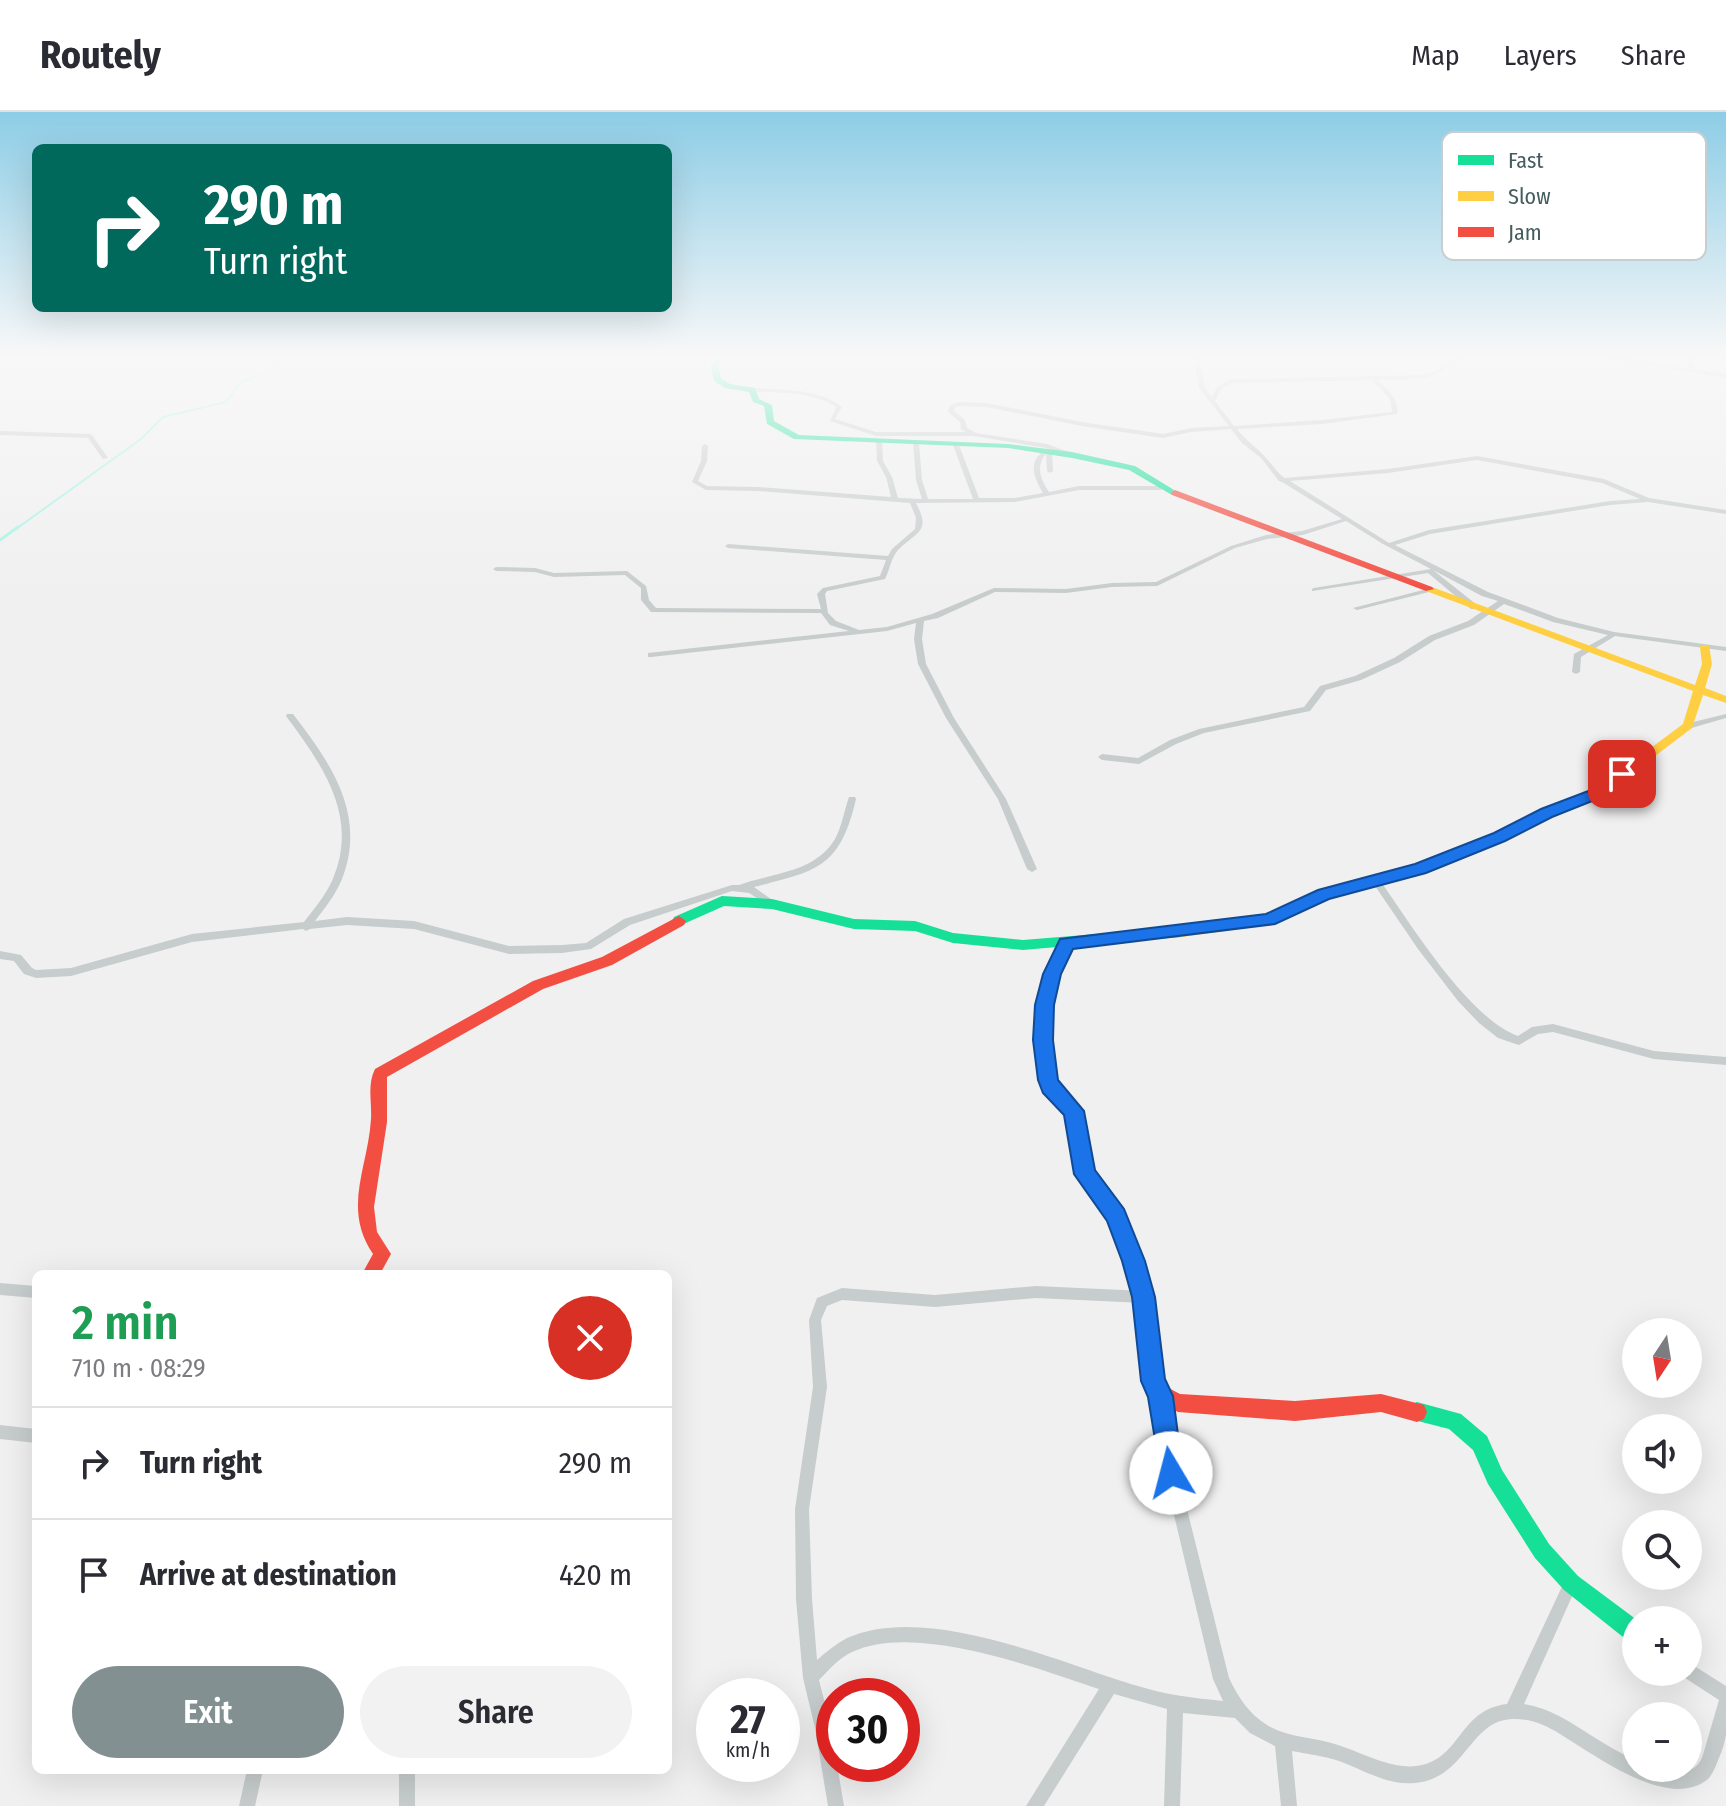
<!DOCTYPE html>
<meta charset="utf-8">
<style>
:root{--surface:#fff;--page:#f2f2f3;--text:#2b2b33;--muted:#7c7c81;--line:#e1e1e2;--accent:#829092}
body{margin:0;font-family:"Fira Sans Condensed",sans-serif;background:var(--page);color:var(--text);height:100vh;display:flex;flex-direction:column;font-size:30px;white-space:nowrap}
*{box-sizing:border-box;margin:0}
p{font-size:26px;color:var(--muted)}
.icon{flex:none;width:44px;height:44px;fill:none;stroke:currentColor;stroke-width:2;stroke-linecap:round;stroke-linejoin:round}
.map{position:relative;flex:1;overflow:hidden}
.drawer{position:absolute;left:32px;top:1158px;width:640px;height:504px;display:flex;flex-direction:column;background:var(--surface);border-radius:12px;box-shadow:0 8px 32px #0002}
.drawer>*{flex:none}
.top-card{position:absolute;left:32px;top:32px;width:640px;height:168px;border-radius:12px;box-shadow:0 8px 32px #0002;background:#00695c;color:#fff;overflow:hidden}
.needle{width:52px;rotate:192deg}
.fabs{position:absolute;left:1622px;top:1206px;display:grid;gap:16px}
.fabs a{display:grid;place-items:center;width:80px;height:80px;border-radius:50%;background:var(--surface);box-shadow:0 8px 32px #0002;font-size:40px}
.speed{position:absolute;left:696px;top:1566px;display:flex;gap:16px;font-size:40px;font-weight:700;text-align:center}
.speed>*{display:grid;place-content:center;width:104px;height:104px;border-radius:50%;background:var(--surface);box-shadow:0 8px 32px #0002;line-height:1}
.speed small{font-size:20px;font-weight:400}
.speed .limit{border:12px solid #d22;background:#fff;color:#111}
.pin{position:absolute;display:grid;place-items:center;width:68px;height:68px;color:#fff;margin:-34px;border-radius:16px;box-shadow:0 4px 12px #0006}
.me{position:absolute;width:88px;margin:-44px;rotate:352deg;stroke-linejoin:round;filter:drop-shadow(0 0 6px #0008)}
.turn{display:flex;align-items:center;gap:28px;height:168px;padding:0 40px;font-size:36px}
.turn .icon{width:104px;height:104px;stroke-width:2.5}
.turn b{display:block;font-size:56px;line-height:68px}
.round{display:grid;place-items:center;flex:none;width:84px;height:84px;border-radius:42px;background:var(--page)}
.summary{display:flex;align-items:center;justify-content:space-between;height:136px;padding:0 40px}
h1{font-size:48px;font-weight:600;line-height:60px;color:#1e9e55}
.cta{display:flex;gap:16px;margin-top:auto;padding:16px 40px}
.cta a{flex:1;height:92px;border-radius:48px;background:var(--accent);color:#fff;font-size:32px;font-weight:600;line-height:92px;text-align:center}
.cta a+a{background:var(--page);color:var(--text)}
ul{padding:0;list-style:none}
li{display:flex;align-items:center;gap:24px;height:112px;padding:0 40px;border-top:2px solid var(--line)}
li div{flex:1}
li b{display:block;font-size:30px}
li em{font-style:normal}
header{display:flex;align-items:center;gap:48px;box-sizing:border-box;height:112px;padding:0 40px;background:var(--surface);border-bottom:2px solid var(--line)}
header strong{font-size:38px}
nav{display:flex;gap:44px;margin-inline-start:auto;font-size:28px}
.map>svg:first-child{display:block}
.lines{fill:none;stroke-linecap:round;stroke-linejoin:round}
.stream-far1{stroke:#a4f3e4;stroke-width:2}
.stream{stroke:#a4f3e4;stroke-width:3}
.street{fill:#c7cccd;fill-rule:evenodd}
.fast{fill:#16e098;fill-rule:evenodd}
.slow{fill:#ffcf43;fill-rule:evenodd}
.jam{fill:#f24e42;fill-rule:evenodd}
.route{fill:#1a73e8;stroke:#114b97;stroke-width:2}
.key{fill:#fff;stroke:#c8cecf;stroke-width:2}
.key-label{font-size:22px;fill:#465d5f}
</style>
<header>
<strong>Routely</strong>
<nav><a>Map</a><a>Layers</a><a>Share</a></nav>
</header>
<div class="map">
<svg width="1726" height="1694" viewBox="0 0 1726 1694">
<rect width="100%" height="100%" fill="#f1f0f0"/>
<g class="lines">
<polyline class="stream-far1" points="16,417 141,327 163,305 226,290 241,270 303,244"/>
<polyline class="stream" points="0,428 18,415"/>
<g class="street">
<path d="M 1193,244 L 1199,244 L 1205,276 L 1212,285 L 1217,275 L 1231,267 L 1420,263 L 1435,260 L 1457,244 L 1463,244 C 1432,271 1416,267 1377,268 C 1387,277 1400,287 1397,302 L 1322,312 L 1237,317 C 1246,329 1257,335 1266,346 C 1273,353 1276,360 1285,366 L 1388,357 L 1477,344 L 1604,367 L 1649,386 L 1726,398 L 1726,402 L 1648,390 L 1610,393 L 1430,422 L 1395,433 L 1488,480 L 1558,506 L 1614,520 L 1726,535 L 1726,539 L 1615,524 L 1581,545 L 1580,560 L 1576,562 L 1572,560 L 1574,542 L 1608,523 L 1553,510 L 1504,492 L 1474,513 L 1435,528 L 1400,550 L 1361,568 L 1326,578 L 1310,599 L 1204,621 L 1176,632 L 1139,652 L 1102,648 L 1098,645 L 1102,642 L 1138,646 L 1170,628 L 1199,617 L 1304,595 L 1320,574 L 1355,564 L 1394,546 L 1429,524 L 1468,509 L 1498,489 L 1482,484 L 1433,458 L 1477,493 L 1477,497 L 1471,497 L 1428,461 L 1312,479 L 1312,477 L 1314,476 L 1431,457 L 1383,432 L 1346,409 L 1303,423 L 1267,427 L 1235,436 L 1157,474 L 1112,475 L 1066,481 L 995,480 L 938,506 L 924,509 L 922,527 L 926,552 L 954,606 L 1006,687 L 1037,757 L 1032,760 L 1027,757 L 998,687 L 946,606 L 918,552 L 914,527 L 916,511 L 887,519 L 651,545 L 648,545 L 648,541 L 849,519 L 830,513 L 821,501 L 651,500 L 641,488 L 641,476 L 625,463 L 554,465 L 535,460 L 496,459 L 493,457 L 496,455 L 535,456 L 554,461 L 627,459 L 646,474 L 649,488 L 656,496 L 821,497 L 817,482 L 823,476 L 880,464 L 886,448 L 728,436 L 725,434 L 728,432 L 888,444 L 892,437 L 915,417 L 916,406 L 910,391 L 759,379 L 706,378 L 692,370 L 701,349 L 702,334 L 705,332 L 708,334 L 707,349 L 698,369 L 707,374 L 759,375 L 891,385 L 886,365 L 877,349 L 876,329 L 879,327 L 882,329 L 883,349 L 892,365 L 898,386 L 922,387 L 916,368 L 913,331 L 916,329 L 919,331 L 922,368 L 928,387 L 973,387 L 953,333 L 956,331 L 959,333 L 979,386 L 1015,386 L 1043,381 C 1033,364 1027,348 1047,337 L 1052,340 L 1053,359 L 1050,361 L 1047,359 L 1046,342 C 1035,354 1041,368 1049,380 L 1079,374 L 1161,374 L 1164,376 L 1161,378 L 1079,378 L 1015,390 L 916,391 C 932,420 916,420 898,438 C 891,446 890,457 885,467 L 827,479 L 825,482 L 828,501 L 836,509 L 859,518 L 887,515 L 932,502 L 994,476 L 1066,477 L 1112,471 L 1156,470 L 1231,434 L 1266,423 L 1302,419 L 1342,407 L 1282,370 L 1279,369 L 1261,346 L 1242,331 L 1231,317 L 1191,320 L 1163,326 L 1082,314 L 987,295 L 959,294 L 955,295 L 954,299 L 965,308 L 967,316 L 976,321 L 1047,332 L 1074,342 L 1075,343 L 1072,345 L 1046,336 L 974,324 L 876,324 L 830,309 L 836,295 C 812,279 780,281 752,280 L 749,278 L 752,276 C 782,278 817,276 842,295 L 835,307 L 876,320 L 966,320 L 961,317 L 960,310 L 948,300 L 950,293 L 959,290 L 987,291 L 1082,310 L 1163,322 L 1191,316 L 1229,314 L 1199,276 ZM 1372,268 L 1390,287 L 1392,300 L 1322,308 L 1234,314 L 1215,289 L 1221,277 L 1232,271 ZM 1477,348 L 1602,371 L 1640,387 L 1610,389 L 1429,418 L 1389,431 L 1290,369 L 1388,361 Z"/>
<polygon points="1594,244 1607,244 1690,257 1687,254 1689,244 1695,244 1693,254 1698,258 1726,262 1726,266"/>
<polygon points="0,319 90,322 92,323 108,346 103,347 88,326 0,323"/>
<polygon points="1427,477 1429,478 1429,480 1357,498 1353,496"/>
<path d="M 287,602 L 293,602 C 331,651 367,703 342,767 C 336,782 325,796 315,809 L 347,805 L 414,809 L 509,834 L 562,833 L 586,831 L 624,807 L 732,773 L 739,773 C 771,761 815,761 835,727 C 842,714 844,699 849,685 L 855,685 L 856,687 C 840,756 817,759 754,775 L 775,790 L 777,792 L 775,794 L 769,794 L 749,781 L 732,779 L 630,813 L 591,837 L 562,841 L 509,842 L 414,817 L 347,813 L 310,817 L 306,819 L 303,817 L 192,830 L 71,864 L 36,866 L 24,862 L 14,849 L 0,847 L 0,839 L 21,843 L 32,856 L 36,858 L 71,856 L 192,822 L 304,810 C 314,797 325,784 332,769 C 360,705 323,654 286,604 Z"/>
<polygon points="1726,602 1726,606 1688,617 1684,614 1685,612"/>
<path d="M 1376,766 L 1379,767 C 1410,811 1468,906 1518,924 L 1532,915 L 1553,912 L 1654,939 L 1726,945 L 1726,953 L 1654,947 L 1553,920 L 1538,922 L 1519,933 L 1498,926 L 1479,911 L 1458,889 L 1418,837 L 1373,771 L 1371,769 L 1373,767 Z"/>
<polygon points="0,1171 36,1174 36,1186 0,1183"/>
<path d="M 1036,1174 L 1144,1179 L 1148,1181 L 1150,1185 L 1148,1189 L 1144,1191 L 1036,1186 L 935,1195 L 842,1188 L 827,1194 L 821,1208 L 827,1275 L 809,1397 L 812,1487 L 817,1548 C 826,1540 836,1532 847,1526 C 927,1490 1060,1551 1138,1574 C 1166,1583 1194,1586 1223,1589 L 1213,1567 L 1164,1361 L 1154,1284 L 1156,1279 L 1161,1277 L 1166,1279 L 1168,1284 L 1178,1361 L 1229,1566 C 1238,1585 1249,1602 1267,1613 C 1288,1626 1315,1625 1338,1633 C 1357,1639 1375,1649 1396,1653 C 1406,1655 1416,1655 1426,1652 C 1461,1641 1462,1597 1507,1592 L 1566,1466 L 1571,1464 L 1576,1466 L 1578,1471 L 1524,1592 C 1550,1596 1570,1610 1592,1624 C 1606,1633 1621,1641 1636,1649 L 1636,1656 C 1642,1656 1650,1655 1656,1656 C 1674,1659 1692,1666 1702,1646 L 1719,1588 L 1682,1564 L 1681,1560 L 1688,1560 L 1688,1550 L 1726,1574 C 1726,1590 1726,1607 1726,1623 C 1725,1630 1722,1639 1719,1646 C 1716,1653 1713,1662 1708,1667 C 1676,1694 1619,1659 1590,1641 C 1566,1627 1543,1606 1513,1607 C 1469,1608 1467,1666 1415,1671 C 1388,1674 1364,1658 1339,1649 C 1324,1644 1308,1642 1292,1639 L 1297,1694 L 1281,1694 L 1275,1634 L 1250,1621 L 1235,1606 L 1183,1601 L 1180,1694 L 1164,1694 L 1167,1597 L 1114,1582 L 1044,1694 L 1026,1694 L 1099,1577 C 1036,1556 915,1510 852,1540 C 839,1546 829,1558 819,1568 C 826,1596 834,1623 834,1652 L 837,1652 L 844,1694 L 828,1694 L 815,1616 L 803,1566 L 796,1487 L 795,1397 L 813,1275 L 809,1208 L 817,1186 L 842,1176 L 935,1183 Z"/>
<polygon points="0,1313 36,1317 36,1331 0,1327"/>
<polygon points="247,1658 263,1658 255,1694 239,1694"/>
<rect x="399" y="1658" width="16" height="36"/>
</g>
<g class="fast">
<polygon points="713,244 721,244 719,254 721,266 730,272 755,276 759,287 772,293 774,309 799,323 1008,332 1072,340 1135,354 1179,381 1172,383 1129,358 1072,346 1008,336 794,327 767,312 764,294 753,290 749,280 725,276 714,269 711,254"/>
<polygon points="722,784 772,787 854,807 915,809 953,821 1023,828 1182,815 1187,816 1189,820 1182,825 1071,834 1059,862 1051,893 1050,928 1056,968 1081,999 1093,1059 1122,1099 1142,1149 1153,1185 1162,1267 1168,1280 1166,1287 1159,1289 1152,1287 1144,1269 1135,1185 1124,1149 1109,1108 1077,1062 1066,1002 1045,980 1040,968 1036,928 1037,893 1045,862 1057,835 1023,838 953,831 915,819 854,817 772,797 724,794 679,814 672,809 674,805"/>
<polygon points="1417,1290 1461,1302 1487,1324 1502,1358 1549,1432 1578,1464 1637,1508 1636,1532 1628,1529 1564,1478 1535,1446 1488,1372 1473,1338 1449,1317 1410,1307 1407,1300 1410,1293"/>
</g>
<polygon class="slow" points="1426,475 1432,475 1695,573 1702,552 1700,535 1701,533 1709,533 1712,552 1705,576 1726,584 1726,591 1703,583 1692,616 1601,685 1425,760 1328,786 1274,812 1182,825 1177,824 1175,820 1182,815 1267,803 1319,779 1416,753 1593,679 1683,612 1693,579 1426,479"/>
<g class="jam">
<polygon points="1175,378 1432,475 1434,477 1426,479 1172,383 1171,381"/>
<path d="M 679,804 L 686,809 L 684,813 L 612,853 L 543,877 L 387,965 L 387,1010 L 374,1095 L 377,1120 L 391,1142 L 380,1162 L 362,1162 L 373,1142 C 342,1096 368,1056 371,1007 C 372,989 367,973 375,957 L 533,869 L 602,845 Z"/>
<polygon points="1159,1271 1180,1282 1295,1289 1381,1282 1424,1293 1427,1300 1424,1307 1417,1310 1381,1300 1295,1309 1178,1300 1152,1287 1150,1280 1152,1273"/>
</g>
</g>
<linearGradient id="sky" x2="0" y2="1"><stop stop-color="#8dcde6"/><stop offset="0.51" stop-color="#f9f8f8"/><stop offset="1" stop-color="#f9f8f8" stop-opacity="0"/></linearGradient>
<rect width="1726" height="481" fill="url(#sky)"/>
<polygon class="route" points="1622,657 1627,658 1627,666 1602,685 1552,705 1505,729 1426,761 1329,787 1275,812 1073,837 1061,862 1054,893 1053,928 1058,968 1084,999 1095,1058 1124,1097 1145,1149 1155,1185 1165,1267 1173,1284 1183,1361 1180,1370 1171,1373 1162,1370 1148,1285 1141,1269 1132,1185 1122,1149 1107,1109 1074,1062 1064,1003 1043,981 1038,968 1033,928 1035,893 1043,862 1060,827 1266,802 1318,778 1415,752 1494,721 1541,697 1591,678"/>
<rect x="1442" y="20" width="264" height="128" rx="12" class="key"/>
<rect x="1458" y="43" width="36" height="10" fill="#16e098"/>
<rect x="1458" y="79" width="36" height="10" fill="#ffcf43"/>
<rect x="1458" y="115" width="36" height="10" fill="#f24e42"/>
<g class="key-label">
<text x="1508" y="56">Fast</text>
<text x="1508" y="92">Slow</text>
<text x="1508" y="128">Jam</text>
</g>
</svg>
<div class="fabs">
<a><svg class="needle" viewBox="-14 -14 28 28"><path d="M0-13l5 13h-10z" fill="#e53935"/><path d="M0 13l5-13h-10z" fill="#7c7c81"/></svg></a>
<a><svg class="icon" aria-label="sound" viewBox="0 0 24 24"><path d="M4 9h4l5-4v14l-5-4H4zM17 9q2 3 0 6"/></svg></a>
<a><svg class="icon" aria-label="search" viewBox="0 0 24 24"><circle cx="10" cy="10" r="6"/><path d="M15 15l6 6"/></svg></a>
<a>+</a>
<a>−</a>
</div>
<div class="speed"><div>27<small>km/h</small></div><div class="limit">30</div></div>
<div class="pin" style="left:1622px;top:662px;background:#d93025"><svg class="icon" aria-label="arrive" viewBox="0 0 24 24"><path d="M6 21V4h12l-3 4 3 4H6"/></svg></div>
<svg class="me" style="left:1171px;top:1361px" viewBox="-20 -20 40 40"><circle r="19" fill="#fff"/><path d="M0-13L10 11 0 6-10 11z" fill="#1a73e8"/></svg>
<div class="top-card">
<div class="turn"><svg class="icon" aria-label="right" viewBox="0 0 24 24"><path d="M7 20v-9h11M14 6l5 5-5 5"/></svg><div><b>290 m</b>Turn right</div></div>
</div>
<section class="drawer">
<div class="summary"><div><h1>2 min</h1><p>710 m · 08:29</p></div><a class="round" style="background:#d93025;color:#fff"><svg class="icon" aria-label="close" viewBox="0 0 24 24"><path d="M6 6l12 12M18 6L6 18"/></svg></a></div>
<ul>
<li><svg class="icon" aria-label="right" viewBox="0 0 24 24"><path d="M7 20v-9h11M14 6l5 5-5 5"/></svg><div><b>Turn right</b></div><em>290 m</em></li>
<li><svg class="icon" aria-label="arrive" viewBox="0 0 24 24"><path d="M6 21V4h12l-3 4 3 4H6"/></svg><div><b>Arrive at destination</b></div><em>420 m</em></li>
</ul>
<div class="cta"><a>Exit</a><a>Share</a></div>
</section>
</div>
